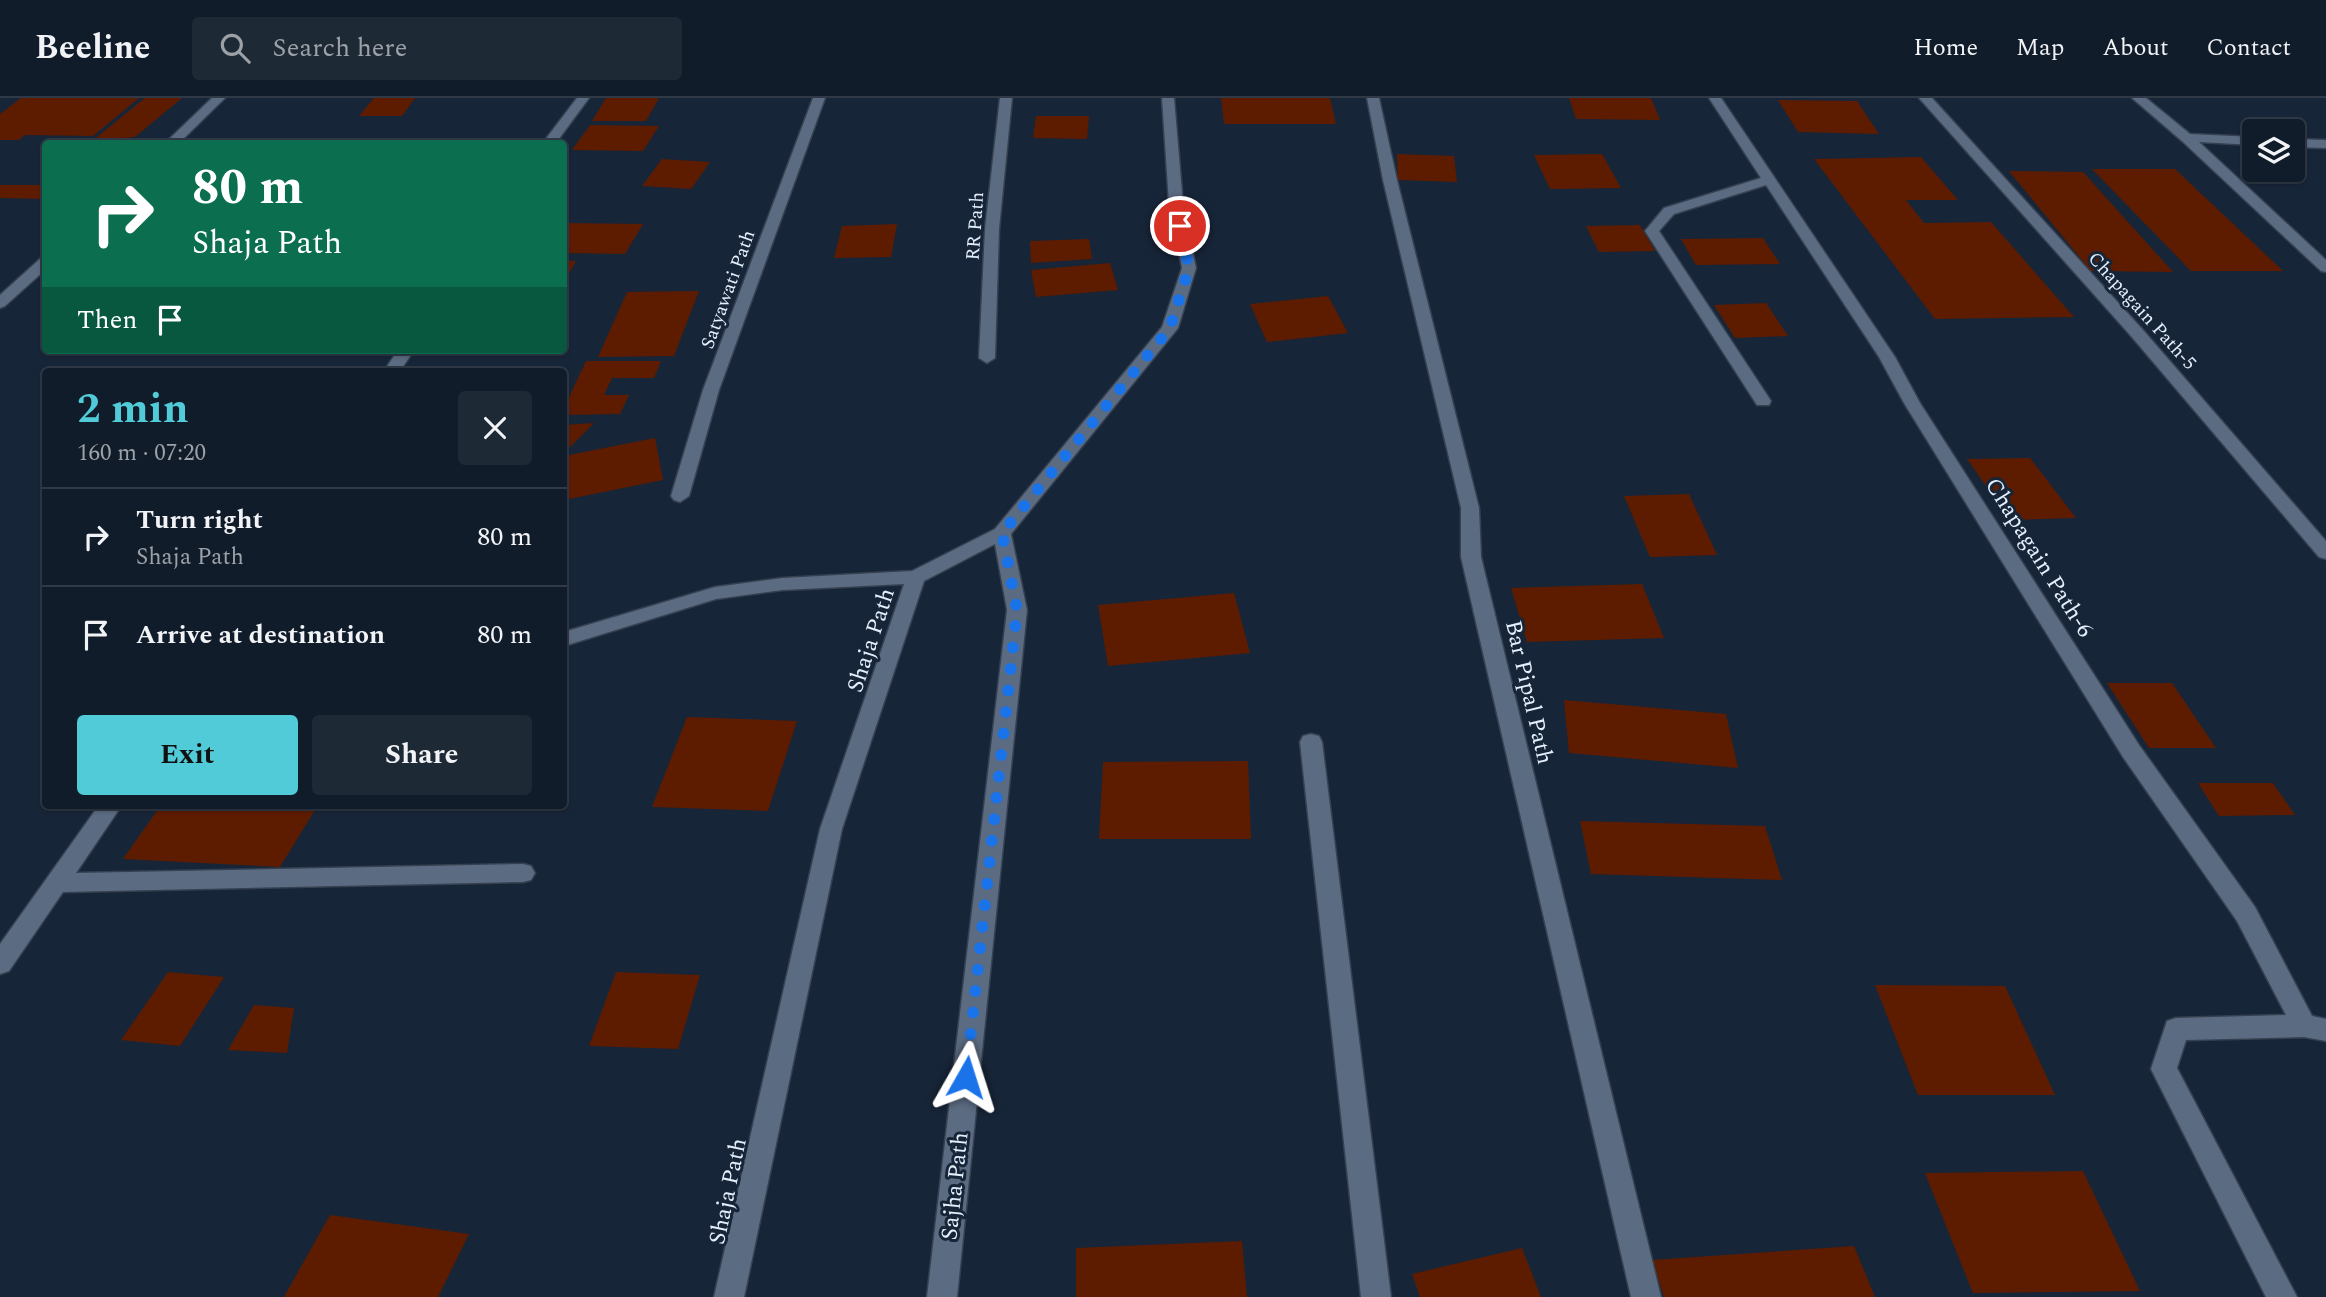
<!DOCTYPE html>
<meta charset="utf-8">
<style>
:root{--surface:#111c2a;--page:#1e2936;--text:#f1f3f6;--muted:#9ca1a8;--line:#303a47;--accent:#52cbd8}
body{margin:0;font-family:Spectral,serif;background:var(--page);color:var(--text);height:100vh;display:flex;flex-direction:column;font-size:26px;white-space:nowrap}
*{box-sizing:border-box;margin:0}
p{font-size:23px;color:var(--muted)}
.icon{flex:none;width:38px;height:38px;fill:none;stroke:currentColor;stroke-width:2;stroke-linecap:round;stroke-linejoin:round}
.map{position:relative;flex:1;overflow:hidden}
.panel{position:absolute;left:42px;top:270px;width:525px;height:441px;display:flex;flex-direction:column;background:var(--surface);border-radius:7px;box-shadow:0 2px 5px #0004,0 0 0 2px var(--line)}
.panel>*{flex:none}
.top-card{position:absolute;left:42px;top:42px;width:525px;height:214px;border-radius:7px;box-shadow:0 2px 5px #0004,0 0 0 2px var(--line);background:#0b6e4f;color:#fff;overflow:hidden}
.fabs{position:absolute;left:2242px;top:21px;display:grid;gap:14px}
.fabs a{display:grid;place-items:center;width:63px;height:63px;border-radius:7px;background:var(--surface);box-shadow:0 2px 5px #0004,0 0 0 2px var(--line);font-size:35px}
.pin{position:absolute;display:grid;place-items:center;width:60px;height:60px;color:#fff;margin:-30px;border:4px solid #fff;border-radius:50%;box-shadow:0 2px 7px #0007}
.me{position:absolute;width:77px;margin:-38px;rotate:6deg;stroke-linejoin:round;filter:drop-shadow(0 0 5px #0008)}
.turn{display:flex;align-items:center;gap:24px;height:147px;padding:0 35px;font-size:32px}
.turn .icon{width:91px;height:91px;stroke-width:2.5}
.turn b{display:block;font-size:49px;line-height:60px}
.then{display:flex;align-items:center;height:66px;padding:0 35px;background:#0003;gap:14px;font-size:26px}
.round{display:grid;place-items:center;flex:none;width:74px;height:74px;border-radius:7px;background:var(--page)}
.overview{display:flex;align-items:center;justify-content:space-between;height:119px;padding:0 35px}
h1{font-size:42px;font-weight:700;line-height:52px;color:var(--accent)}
.action{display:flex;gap:14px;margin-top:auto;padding:14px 35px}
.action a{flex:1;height:80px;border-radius:7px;background:var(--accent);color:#111;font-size:28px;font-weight:700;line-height:80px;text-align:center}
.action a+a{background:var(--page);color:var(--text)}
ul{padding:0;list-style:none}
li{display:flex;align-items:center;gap:21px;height:98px;padding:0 35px;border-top:2px solid var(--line)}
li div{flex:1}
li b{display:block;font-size:26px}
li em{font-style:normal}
header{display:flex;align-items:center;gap:42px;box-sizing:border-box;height:98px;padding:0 35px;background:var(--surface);border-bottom:2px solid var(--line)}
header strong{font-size:33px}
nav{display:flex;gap:38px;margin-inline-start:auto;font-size:24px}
.search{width:490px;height:63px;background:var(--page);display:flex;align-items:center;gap:18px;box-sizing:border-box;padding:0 24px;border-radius:7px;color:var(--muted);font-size:26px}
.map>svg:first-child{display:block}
.building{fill:#5d1c00}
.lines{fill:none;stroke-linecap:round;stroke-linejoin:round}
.minor-casing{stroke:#354050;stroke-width:3}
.minor{fill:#5b6b82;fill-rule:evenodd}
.route{stroke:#1a73e8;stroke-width:12;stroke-dasharray:0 21.6}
.labels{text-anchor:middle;stroke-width:6;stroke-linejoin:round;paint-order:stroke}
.far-street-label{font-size:19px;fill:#e5effc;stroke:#172538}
.street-label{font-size:23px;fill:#e5effc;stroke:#172538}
</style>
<header>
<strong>Beeline</strong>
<div class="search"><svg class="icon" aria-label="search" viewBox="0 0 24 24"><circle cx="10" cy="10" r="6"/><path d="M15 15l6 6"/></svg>Search here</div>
<nav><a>Home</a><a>Map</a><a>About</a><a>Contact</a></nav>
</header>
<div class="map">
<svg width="2326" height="1199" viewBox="0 0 2326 1199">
<rect width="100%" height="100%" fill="#172538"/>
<g class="building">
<polygon points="21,0 139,0 93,38 25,37 19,42 0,42 0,16"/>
<polygon points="145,0 182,0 135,39 92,43"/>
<polygon points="374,0 415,0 402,18 359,18"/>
<polygon points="606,0 659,0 646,23 592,23"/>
<polygon points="1221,0 1330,0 1336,26 1224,26"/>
<polygon points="1569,0 1651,0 1660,22 1576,21"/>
<polygon points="1778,2 1857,3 1879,36 1798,34"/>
<polygon points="1036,18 1089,18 1087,41 1033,40"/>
<polygon points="590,27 659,28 643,53 572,52"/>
<polygon points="1397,56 1454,58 1457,84 1398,82"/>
<polygon points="1602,56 1621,90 1550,91 1534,57"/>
<polygon points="1921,59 1958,102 1906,102 1924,125 1991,124 2074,219 1935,221 1814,61"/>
<polygon points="662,61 710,64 691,91 642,88"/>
<polygon points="2092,71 2175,71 2283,173 2191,173"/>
<polygon points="2009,73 2083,74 2173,174 2091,173"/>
<polygon points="0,87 46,87 46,101 0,100"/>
<polygon points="564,125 643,126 625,156 564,155"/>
<polygon points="897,126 891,159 834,160 842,128"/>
<polygon points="1640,127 1655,153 1599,154 1586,128"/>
<polygon points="1763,140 1780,166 1696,167 1681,141"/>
<polygon points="1089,141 1092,161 1031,165 1030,143"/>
<polygon points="564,163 576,163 564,185"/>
<polygon points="1110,165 1118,192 1036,199 1031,172"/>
<polygon points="699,193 674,258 598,259 627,194"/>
<polygon points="1328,198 1348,235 1267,244 1250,206"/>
<polygon points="1766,205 1788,238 1735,240 1714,207"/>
<polygon points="586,263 661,263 654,280 612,280 604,297 629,297 620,316 564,317 564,310"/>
<polygon points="594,325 570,349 564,349 564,327"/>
<polygon points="655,340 663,382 564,402 564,358"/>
<polygon points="2030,360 2076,420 2010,422 1967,361"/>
<polygon points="1689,396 1717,457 1650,459 1624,398"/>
<polygon points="1642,486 1664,540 1527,544 1511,490"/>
<polygon points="1234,495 1250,555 1108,568 1098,507"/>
<polygon points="2107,585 2172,585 2216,650 2149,650"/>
<polygon points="1564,602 1726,616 1738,670 1569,655"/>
<polygon points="687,619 797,623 768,713 652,709"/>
<polygon points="1248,663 1251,741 1099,741 1103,664"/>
<polygon points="2198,685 2273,685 2295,717 2219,718"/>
<polygon points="161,707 318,707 280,769 123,761"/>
<polygon points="1580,723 1765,728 1782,782 1591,776"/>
<polygon points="168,874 224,879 180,948 121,942"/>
<polygon points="616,874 700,877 678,951 589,948"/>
<polygon points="1875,887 2005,888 2055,997 1918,997"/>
<polygon points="254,907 294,910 287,955 228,952"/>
<polygon points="2083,1073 2140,1193 1973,1195 1925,1075"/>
<polygon points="330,1117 469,1136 438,1199 284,1199"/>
<polygon points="1242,1143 1247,1199 1076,1199 1076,1150"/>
<polygon points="1854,1148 1875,1199 1664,1199 1652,1162"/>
<polygon points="1522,1150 1541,1199 1420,1199 1412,1176"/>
</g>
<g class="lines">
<defs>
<g id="minor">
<polygon points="212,0 225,0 178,46 164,46"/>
<polygon points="577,0 589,0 555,46 542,46"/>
<polygon points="813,0 825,0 719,292 689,398 680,404 674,402 671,398 703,292"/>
<polygon points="1000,0 1012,0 999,131 995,260 987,265 979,260 985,131"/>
<polygon points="1162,0 1174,0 1183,106 1196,170 1178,230 1011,436 1027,512 957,1199 927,1199 1007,512 995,446 924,483 842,731 744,1199 714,1199 820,731 904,486 783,492 716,501 564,548 564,534 715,489 783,480 912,473 995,431 1162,229 1182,170 1169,106"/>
<polygon points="1367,0 1379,0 1397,82 1479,410 1481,459 1661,1199 1631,1199 1461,459 1461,410 1383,82"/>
<polygon points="1709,0 1721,0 1895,259 1920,305 2139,647 2255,809 2312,918 2326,921 2326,943 2304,939 2186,942 2177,970 2297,1199 2266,1199 2151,971 2167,923 2176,920 2286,917 2237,823 2123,659 1904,305 1879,259 1766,87 1674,116 1659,133 1771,303 1769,307 1757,307 1645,133 1664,110 1761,80"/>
<polygon points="1919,0 1932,0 2143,232 2326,443 2326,461 2319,459 2131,238"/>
<polygon points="2132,0 2146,0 2190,36 2254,39 2254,47 2199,44 2326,162 2326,174 2321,173 2182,43"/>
<polygon points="2292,41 2326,42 2326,50 2292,49"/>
<polygon points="46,159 46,171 5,208 0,210 0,197 41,160"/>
<polygon points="398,252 414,252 400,273 384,273"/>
<polygon points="1311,636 1319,638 1322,644 1391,1199 1361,1199 1300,644 1303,638"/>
<polygon points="99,707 122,707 76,775 523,766 531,768 535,775 531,782 523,784 63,794 9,873 0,876 0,846"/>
</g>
</defs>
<use href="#minor" class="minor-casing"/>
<use href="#minor" class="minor"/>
</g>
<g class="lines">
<polyline class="route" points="966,979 1017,512 1002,435 1170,230 1189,170 1180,128"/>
</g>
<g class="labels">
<g class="far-street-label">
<text transform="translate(974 128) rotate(-86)" y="7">RR Path</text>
<text transform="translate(727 191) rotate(-70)" y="7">Satyawati Path</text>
<text transform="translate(2143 212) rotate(48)" y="7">Chapagain Path-5</text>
</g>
<g class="street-label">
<text transform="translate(2040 459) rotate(58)" y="8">Chapagain Path-6</text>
<text transform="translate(870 542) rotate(-72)" y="8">Shaja Path</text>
<text transform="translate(1530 594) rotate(77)" y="8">Bar Pipal Path</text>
<text transform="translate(954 1088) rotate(-84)" y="8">Sajha Path</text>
<text transform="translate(727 1093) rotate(-78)" y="8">Shaja Path</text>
</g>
</g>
</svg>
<div class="fabs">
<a><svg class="icon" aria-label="layers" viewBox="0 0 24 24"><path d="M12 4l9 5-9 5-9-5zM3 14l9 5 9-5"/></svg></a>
</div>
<div class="pin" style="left:1180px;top:128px;background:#d93025"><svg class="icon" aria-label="arrive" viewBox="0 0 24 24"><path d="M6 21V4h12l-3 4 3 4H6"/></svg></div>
<svg class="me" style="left:966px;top:979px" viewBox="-20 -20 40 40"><path d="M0-17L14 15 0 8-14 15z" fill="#1a73e8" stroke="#fff" stroke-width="4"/></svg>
<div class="top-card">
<div class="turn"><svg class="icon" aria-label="right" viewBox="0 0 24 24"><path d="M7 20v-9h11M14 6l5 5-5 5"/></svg><div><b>80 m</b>Shaja Path</div></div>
<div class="then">Then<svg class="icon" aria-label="arrive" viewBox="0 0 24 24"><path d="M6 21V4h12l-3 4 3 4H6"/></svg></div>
</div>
<section class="panel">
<div class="overview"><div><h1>2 min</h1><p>160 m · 07:20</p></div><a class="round"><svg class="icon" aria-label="close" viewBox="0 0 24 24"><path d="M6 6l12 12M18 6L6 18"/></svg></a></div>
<ul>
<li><svg class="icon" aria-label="right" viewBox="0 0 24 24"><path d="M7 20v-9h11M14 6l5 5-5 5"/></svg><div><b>Turn right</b><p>Shaja Path</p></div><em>80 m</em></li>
<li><svg class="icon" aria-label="arrive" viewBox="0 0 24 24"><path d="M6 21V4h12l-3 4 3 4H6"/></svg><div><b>Arrive at destination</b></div><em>80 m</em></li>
</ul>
<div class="action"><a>Exit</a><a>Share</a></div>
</section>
</div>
